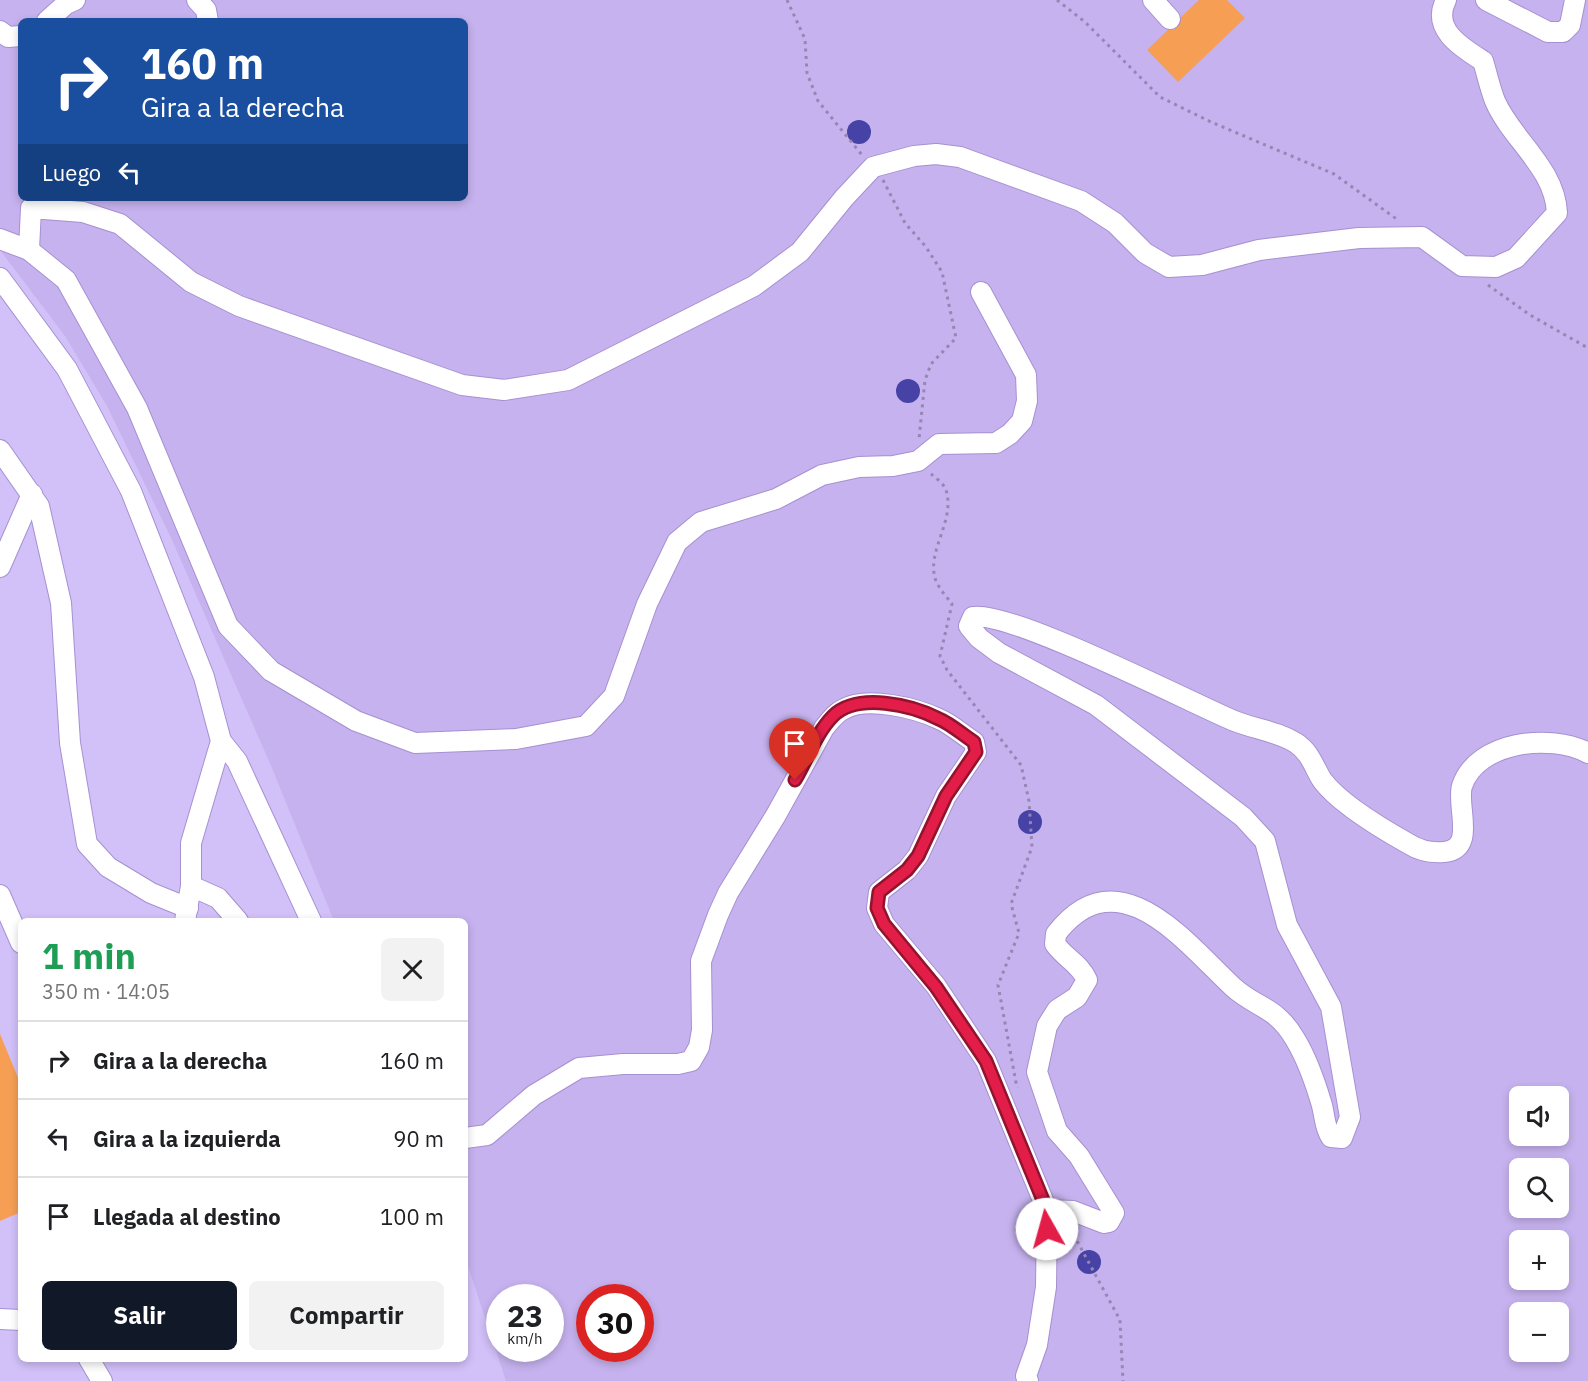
<!DOCTYPE html>
<html lang="es">
<meta charset="utf-8">
<style>
:root{--surface:#fff;--page:#f2f2f2;--text:#202124;--muted:#757577;--line:#e0e0e0;--accent:#111827}
body{margin:0;font-family:"IBM Plex Sans",sans-serif;background:var(--page);color:var(--text);height:100vh;display:flex;flex-direction:column;font-size:22px;white-space:nowrap}
*{box-sizing:border-box;margin:0}
p{font-size:20px;color:var(--muted)}
.icon{flex:none;width:33px;height:33px;fill:none;stroke:currentColor;stroke-width:2;stroke-linecap:round;stroke-linejoin:round}
.map{position:relative;flex:1;overflow:hidden}
.details{position:absolute;left:18px;top:918px;width:450px;height:444px;display:flex;flex-direction:column;background:var(--surface);border-radius:9px;box-shadow:0 3px 9px #0003}
.details>*{flex:none}
.top-card{position:absolute;left:18px;top:18px;width:450px;height:183px;border-radius:9px;box-shadow:0 3px 9px #0003;background:#1a4fa0;color:#fff;overflow:hidden}
.buttons{position:absolute;left:1509px;top:1086px;display:grid;gap:12px}
.buttons a{display:grid;place-items:center;width:60px;height:60px;border-radius:9px;background:var(--surface);box-shadow:0 3px 9px #0003;font-size:30px}
.speed{position:absolute;left:486px;top:1284px;display:flex;gap:12px;font-size:30px;font-weight:700;text-align:center}
.speed>*{display:grid;place-content:center;width:78px;height:78px;border-radius:50%;background:var(--surface);box-shadow:0 3px 9px #0003;line-height:1}
.speed small{font-size:15px;font-weight:400}
.speed .limit{border:9px solid #d22;background:#fff;color:#111}
.pin{position:absolute;display:grid;place-items:center;width:51px;height:51px;color:#fff;margin:-62px -26px;border-radius:50% 50% 50% 0;rotate:-45deg;box-shadow:0 0 6px #0007}
.pin .icon{rotate:45deg}
.me{position:absolute;width:66px;margin:-33px;rotate:353deg;stroke-linejoin:round;filter:drop-shadow(0 0 4px #0008)}
.turn{display:flex;align-items:center;gap:21px;height:126px;padding:0 24px;font-size:27px}
.turn .icon{width:78px;height:78px;stroke-width:2.5}
.turn b{display:block;font-size:42px;line-height:51px}
.then{display:flex;align-items:center;height:57px;padding:0 24px;background:#0003;gap:12px;font-size:22px}
.round{display:grid;place-items:center;flex:none;width:63px;height:63px;border-radius:9px;background:var(--page)}
.head{display:flex;align-items:center;justify-content:space-between;height:102px;padding:0 24px}
h1{font-size:36px;font-weight:700;line-height:45px;color:#1e9e55}
.button{display:flex;gap:12px;margin-top:auto;padding:12px 24px}
.button a{flex:1;height:69px;border-radius:9px;background:var(--accent);color:#fff;font-size:24px;font-weight:700;line-height:69px;text-align:center}
.button a+a{background:var(--page);color:var(--text)}
ul{padding:0;list-style:none}
li{display:flex;align-items:center;gap:18px;height:78px;padding:0 24px;border-top:2px solid var(--line)}
li div{flex:1}
li b{display:block;font-size:22px}
li em{font-style:normal}
.map>svg:first-child{display:block}
.built{fill:#c6b2ee;fill-rule:evenodd}
.green{fill:#f69f54}
.building{fill:#4642a6}
.lines{fill:none;stroke-linecap:round;stroke-linejoin:round}
.minor-casing{stroke:#a690d2;stroke-width:22}
.path{stroke:#9586b3;stroke-width:3;stroke-dasharray:3 4.5;stroke-linecap:butt}
.minor{stroke:#fff;stroke-width:20}
.route-casing{stroke:#92132f;stroke-width:15}
.route{stroke:#e11d48;stroke-width:10}
</style>
<div class="map">
<svg width="1588" height="1381" viewBox="0 0 1588 1381">
<rect width="100%" height="100%" fill="#d2c0f8"/>
<path class="built" d="M 0,0 L 1588,0 L 1588,1381 L 506,1381 L 465,1257 L 465,921 L 334,921 L 272,768 L 172,540 L 107,406 L 65,336 L 0,250 ZM 21,21 L 465,21 L 465,198 L 21,198 ZM 1520,1096 L 1558,1096 L 1558,1136 L 1520,1136 ZM 1520,1168 L 1558,1168 L 1558,1208 L 1520,1208 ZM 1520,1240 L 1558,1240 L 1558,1280 L 1520,1280 ZM 500,1298 L 550,1298 L 550,1348 L 500,1348 ZM 590,1298 L 640,1298 L 640,1348 L 590,1348 ZM 1520,1312 L 1558,1312 L 1558,1352 L 1520,1352 Z"/>
<g class="green">
<polygon points="1199,0 1227,0 1245,18 1178,82 1147,50"/>
<polygon points="0,1034 21,1085 21,1212 0,1221"/>
</g>
<g class="building">
<circle cx="859" cy="132" r="12"/>
<circle cx="908" cy="391" r="12"/>
<circle cx="1030" cy="822" r="12"/>
<circle cx="1089" cy="1262" r="12"/>
</g>
<g class="lines">
<defs>
<g id="minor">
<polyline points="197,0 206,10 208,21"/>
<polyline points="1153,0 1170,19"/>
<polyline points="1486,0 1548,32 1563,32 1570,25 1575,0"/>
<polyline points="47,21 66,4 75,0"/>
<polyline points="0,31 8,37 21,36"/>
<polyline points="0,239 29,250 66,280 137,408 228,626 271,671 356,721 415,743 516,739 586,726 614,696 647,604 677,542 701,522 776,499 822,475 859,467 893,466 918,461 939,444 996,443 1010,434 1022,421 1027,401 1026,375 981,292"/>
<path d="M 29,250 L 31,208 L 83,212 L 120,224 L 191,282 L 239,306 L 462,385 L 504,390 L 568,380 L 754,286 L 800,252 L 844,198 L 873,167 L 914,156 L 936,154 L 960,157 L 1081,201 L 1115,223 L 1145,253 L 1169,267 L 1202,265 L 1259,250 L 1359,238 L 1422,237 L 1462,266 L 1496,267 L 1516,258 L 1557,213 C 1555,168 1512,140 1495,101 C 1490,88 1487,74 1483,61 C 1461,47 1431,29 1446,0"/>
<polyline points="0,278 67,369 131,491 204,677 221,741 191,843 191,886 185,921"/>
<polyline points="0,450 39,506 61,603 70,743 87,844 108,867 151,893 188,908"/>
<polyline points="0,567 32,494"/>
<polyline points="221,741 237,761 311,921"/>
<polyline points="191,886 218,898 238,921"/>
<polyline points="0,895 21,943"/>
<path d="M 465,1138 L 487,1135 L 534,1095 L 579,1068 L 623,1064 L 678,1064 L 691,1061 L 699,1047 L 702,1030 L 701,961 L 718,915 L 728,893 L 776,815 L 824,728 C 830,721 835,713 844,709 C 867,696 916,708 939,719 C 951,724 963,735 974,742 L 976,752 L 946,796 L 918,856 L 907,870 L 879,892 L 877,908 L 884,924 L 936,986 L 986,1061 L 1047,1210 L 1046,1287 L 1037,1345 L 1026,1376 L 1028,1381"/>
<path d="M 1047,1210 L 1073,1211 L 1104,1223 L 1109,1222 L 1114,1213 L 1079,1156 L 1057,1131 L 1037,1072 L 1047,1026 L 1057,1010 L 1077,997 L 1087,980 C 1080,964 1065,958 1055,944 L 1056,934 C 1118,854 1185,942 1233,987 C 1256,1008 1276,1006 1295,1039 C 1306,1057 1315,1082 1321,1102 C 1325,1114 1324,1127 1331,1137 L 1342,1138 L 1350,1117 L 1331,1007 L 1287,925 L 1265,841 L 1243,817 L 1096,705 L 999,653 L 979,638 L 969,626 L 973,617 C 1007,609 1190,702 1232,720 C 1253,729 1277,731 1296,743 C 1310,752 1314,767 1322,780 C 1339,803 1384,830 1409,844 C 1420,851 1432,853 1444,852 C 1477,849 1456,806 1462,786 C 1477,741 1551,733 1588,753"/>
<polyline points="0,1319 21,1320"/>
<polyline points="89,1359 102,1381"/>
</g>
</defs>
<use href="#minor" class="minor-casing"/>
<g class="path">
<polyline points="787,0 805,39 807,73 818,101 862,155"/>
<polyline points="1057,0 1085,22 1160,97 1211,122 1334,174 1398,220"/>
<polyline points="883,180 905,223 926,247 942,272 956,338 931,364 925,380 919,439"/>
<polyline points="1488,285 1530,315 1588,348"/>
<path d="M 931,474 C 936,478 944,484 946,490 C 956,521 925,552 936,581 C 940,590 947,597 952,604 L 940,656 L 947,670 L 1021,765 L 1029,801 L 1032,847 L 1011,904 L 1019,933 L 998,985 L 1017,1088"/>
<polyline points="1070,1228 1120,1320 1123,1381"/>
</g>
<use href="#minor" class="minor"/>
</g>
<g class="lines">
<defs>
<path id="route" d="M 795,780 C 807,760 816,733 833,716 C 858,692 912,705 939,719 C 951,724 963,735 974,742 L 976,752 L 946,796 L 918,856 L 907,870 L 879,892 L 877,908 L 884,924 L 936,987 L 986,1061 L 1047,1210 L 1047,1229"/>
</defs>
<use href="#route" class="route-casing"/>
<use href="#route" class="route"/>
</g>
</svg>
<div class="buttons">
<a><svg class="icon" aria-label="sound" viewBox="0 0 24 24"><path d="M4 9h4l5-4v14l-5-4H4zM17 9q2 3 0 6"/></svg></a>
<a><svg class="icon" aria-label="search" viewBox="0 0 24 24"><circle cx="10" cy="10" r="6"/><path d="M15 15l6 6"/></svg></a>
<a>+</a>
<a>−</a>
</div>
<div class="speed"><div>23<small>km/h</small></div><div class="limit">30</div></div>
<div class="pin" style="left:795px;top:780px;background:#d93025"><svg class="icon" aria-label="arrive" viewBox="0 0 24 24"><path d="M6 21V4h12l-3 4 3 4H6"/></svg></div>
<svg class="me" style="left:1047px;top:1229px" viewBox="-20 -20 40 40"><circle r="19" fill="#fff"/><path d="M0-13L10 11 0 6-10 11z" fill="#e11d48"/></svg>
<div class="top-card">
<div class="turn"><svg class="icon" aria-label="right" viewBox="0 0 24 24"><path d="M7 20v-9h11M14 6l5 5-5 5"/></svg><div><b>160 m</b>Gira a la derecha</div></div>
<div class="then">Luego<svg class="icon" aria-label="left" viewBox="0 0 24 24"><path d="M17 20v-9H6M10 6l-5 5 5 5"/></svg></div>
</div>
<section class="details">
<div class="head"><div><h1>1 min</h1><p>350 m · 14:05</p></div><a class="round"><svg class="icon" aria-label="close" viewBox="0 0 24 24"><path d="M6 6l12 12M18 6L6 18"/></svg></a></div>
<ul>
<li><svg class="icon" aria-label="right" viewBox="0 0 24 24"><path d="M7 20v-9h11M14 6l5 5-5 5"/></svg><div><b>Gira a la derecha</b></div><em>160 m</em></li>
<li><svg class="icon" aria-label="left" viewBox="0 0 24 24"><path d="M17 20v-9H6M10 6l-5 5 5 5"/></svg><div><b>Gira a la izquierda</b></div><em>90 m</em></li>
<li><svg class="icon" aria-label="arrive" viewBox="0 0 24 24"><path d="M6 21V4h12l-3 4 3 4H6"/></svg><div><b>Llegada al destino</b></div><em>100 m</em></li>
</ul>
<div class="button"><a>Salir</a><a>Compartir</a></div>
</section>
</div>
